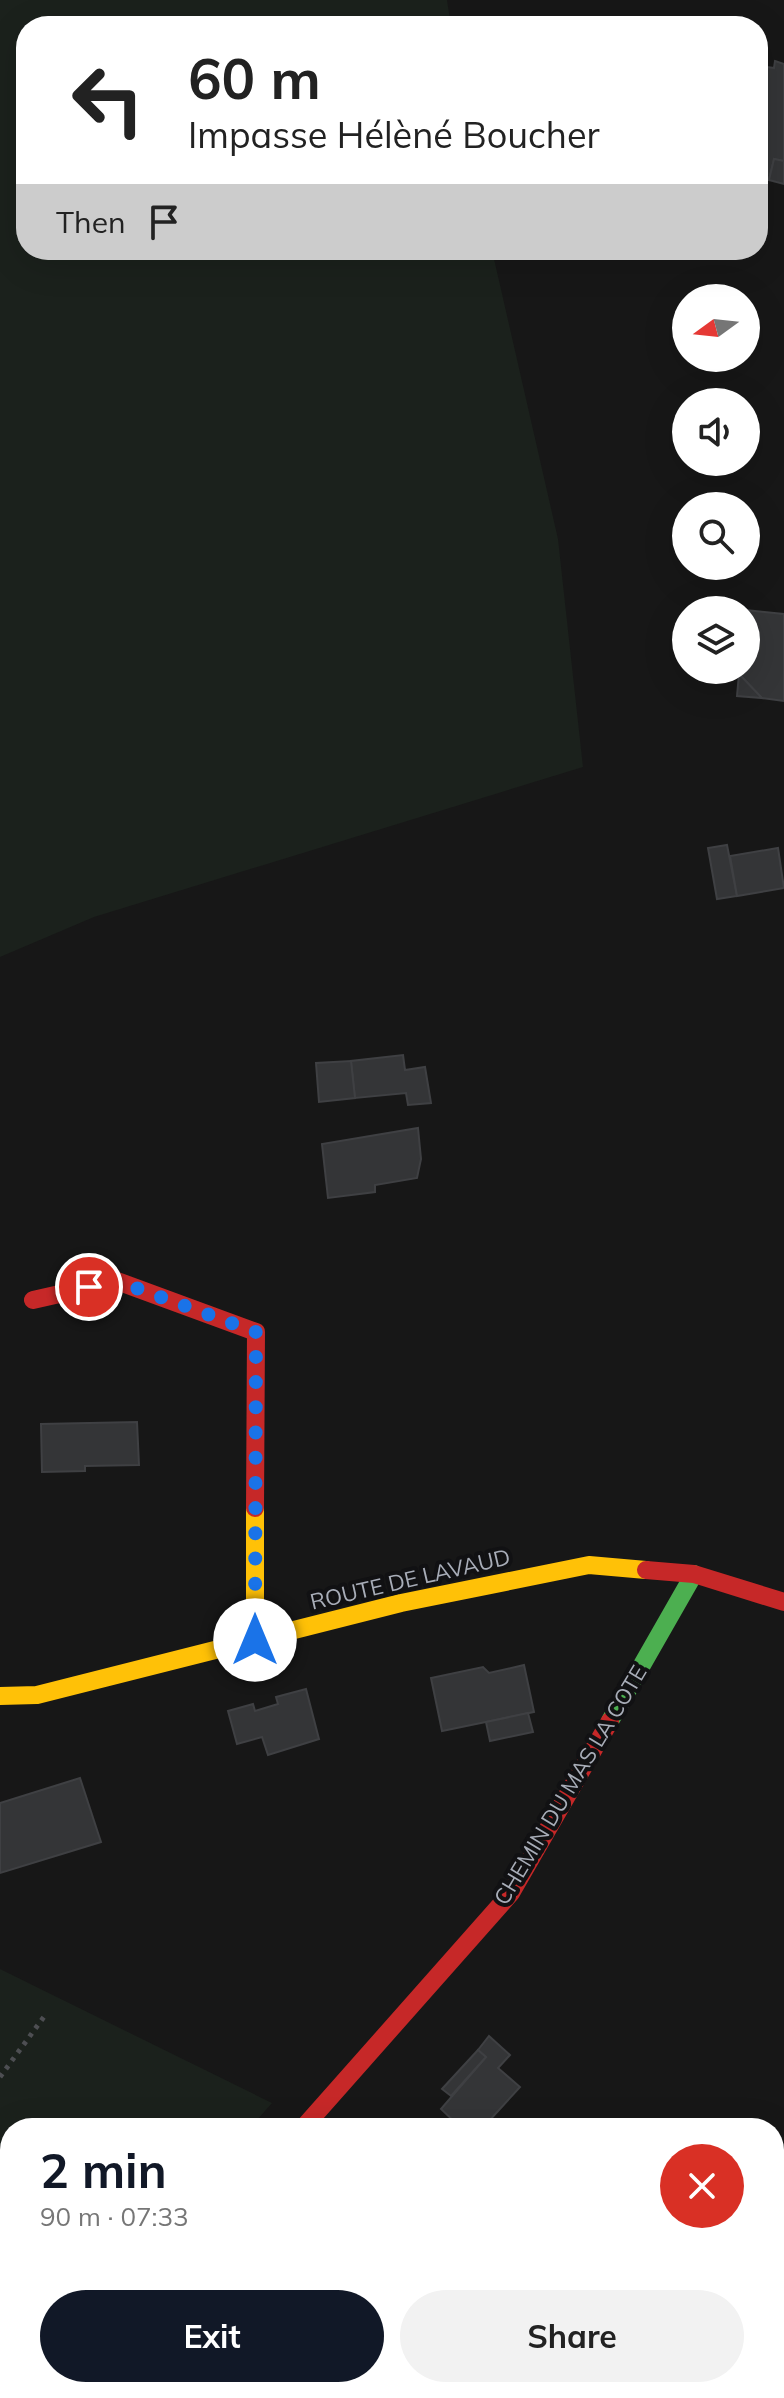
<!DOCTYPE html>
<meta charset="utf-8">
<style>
:root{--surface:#fff;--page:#f2f2f2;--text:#222;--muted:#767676;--accent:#111827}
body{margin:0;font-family:Mulish,sans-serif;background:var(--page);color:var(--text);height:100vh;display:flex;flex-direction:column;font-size:30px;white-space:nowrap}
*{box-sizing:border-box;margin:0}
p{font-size:26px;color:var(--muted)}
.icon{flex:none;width:44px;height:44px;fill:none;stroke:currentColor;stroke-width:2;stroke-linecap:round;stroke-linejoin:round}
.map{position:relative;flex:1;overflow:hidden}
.panel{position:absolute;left:0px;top:2118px;width:784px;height:280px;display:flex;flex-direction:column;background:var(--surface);border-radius:32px 32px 0 0;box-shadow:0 8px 32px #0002}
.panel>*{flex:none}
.guide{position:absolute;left:16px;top:16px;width:752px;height:244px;border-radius:32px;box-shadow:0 8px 32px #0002;background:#fff;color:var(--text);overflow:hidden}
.needle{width:52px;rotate:255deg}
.tools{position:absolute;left:672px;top:284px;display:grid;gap:16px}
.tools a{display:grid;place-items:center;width:88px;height:88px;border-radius:50%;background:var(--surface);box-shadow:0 8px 32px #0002;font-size:40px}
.pin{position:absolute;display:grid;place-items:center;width:68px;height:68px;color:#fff;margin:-34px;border:4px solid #fff;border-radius:50%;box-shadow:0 2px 8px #0007}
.me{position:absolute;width:88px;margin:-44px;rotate:0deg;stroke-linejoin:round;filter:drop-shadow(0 0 6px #0008)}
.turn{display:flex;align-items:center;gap:28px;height:168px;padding:0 40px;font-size:36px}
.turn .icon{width:104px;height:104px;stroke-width:2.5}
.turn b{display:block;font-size:56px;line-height:68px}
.then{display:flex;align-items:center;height:76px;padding:0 40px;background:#0003;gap:16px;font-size:30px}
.round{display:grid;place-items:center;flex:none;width:84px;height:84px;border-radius:42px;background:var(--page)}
.headline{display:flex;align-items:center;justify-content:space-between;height:136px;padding:0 40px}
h1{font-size:48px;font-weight:700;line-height:60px;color:var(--accent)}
.cta{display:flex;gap:16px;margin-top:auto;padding:16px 40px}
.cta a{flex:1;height:92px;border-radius:48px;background:var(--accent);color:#fff;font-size:32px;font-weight:700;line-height:92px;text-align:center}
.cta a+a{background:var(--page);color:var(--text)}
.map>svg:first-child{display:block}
.green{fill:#1b211c}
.building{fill:#343537;stroke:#3f4043;stroke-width:2}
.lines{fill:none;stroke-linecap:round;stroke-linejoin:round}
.path{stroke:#4d4e52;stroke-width:5;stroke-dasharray:4 6;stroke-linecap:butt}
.street{stroke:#4b4c50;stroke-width:38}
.fast{stroke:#4caf50;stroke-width:18}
.slow{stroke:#ffc107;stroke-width:18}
.jam{stroke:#c62828;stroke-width:18}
.route{stroke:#1a73e8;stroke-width:14;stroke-dasharray:0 25.2}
.labels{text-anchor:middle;stroke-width:8;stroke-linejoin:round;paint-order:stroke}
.street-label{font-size:22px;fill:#a8adb8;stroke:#111113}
</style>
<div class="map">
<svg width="784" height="2398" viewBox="0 0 784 2398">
<rect width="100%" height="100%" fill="#171717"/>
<g class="green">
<polygon points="0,0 447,0 451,26 26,26 26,250 492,250 558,539 583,767 94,917 0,957"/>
<polygon points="0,1969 272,2103 250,2128 10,2128 10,2388 101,2388 93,2398 0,2398"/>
</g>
<g class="building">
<polygon points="775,61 784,64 784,161 774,159 769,180 758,177 758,80 761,66 774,68"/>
<polygon points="774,159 784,161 784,184 769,180"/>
<polygon points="746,610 784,614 784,701 762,698 739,674 740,670 746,670"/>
<polygon points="739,674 762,698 737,696"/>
<polygon points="727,845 737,896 717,899 708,848"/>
<polygon points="778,848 784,888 737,896 730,856"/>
<polygon points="403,1055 405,1070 425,1067 431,1103 408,1105 406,1093 355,1098 351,1061"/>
<polygon points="351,1061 355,1098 319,1102 316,1063"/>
<polygon points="418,1128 421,1159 417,1178 375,1185 375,1192 328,1198 322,1144"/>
<polygon points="137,1422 139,1465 85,1466 85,1471 42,1472 41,1424"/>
<polygon points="524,1665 534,1712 442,1731 431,1678 483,1667 489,1673"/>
<polygon points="306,1689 319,1739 268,1755 262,1737 237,1744 228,1711 253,1704 255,1711 278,1704 276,1697"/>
<polygon points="528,1713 533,1732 490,1741 486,1722"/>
<polygon points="80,1778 101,1842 0,1873 0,1803"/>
<polygon points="489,2036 510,2055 498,2068 520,2087 488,2122 494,2128 461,2128 441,2109 486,2057 478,2050"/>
<polygon points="478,2050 486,2057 451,2096 442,2089"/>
</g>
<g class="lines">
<polyline class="path" points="0,2077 46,2014"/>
<polyline class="street" points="63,2398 72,2388"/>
<polyline class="fast" points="610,1721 694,1574"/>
<g class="slow">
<polyline points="255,1640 255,1508"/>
<polyline points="0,1696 37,1695 401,1603 589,1565 646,1570"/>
</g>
<g class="jam">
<polyline points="33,1300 117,1281 256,1332 255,1508"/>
<polyline points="646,1570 694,1574 784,1602"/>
<polyline points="303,2128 511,1893 610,1721"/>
</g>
</g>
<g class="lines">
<polyline class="route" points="89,1287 117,1281 256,1332 255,1640"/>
</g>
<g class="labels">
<g class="street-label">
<text transform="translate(410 1579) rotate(-13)" y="8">ROUTE DE LAVAUD</text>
<text transform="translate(570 1785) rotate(-59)" y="8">CHEMIN DU MAS LA COTE</text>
</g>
</g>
</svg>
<div class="tools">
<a><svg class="needle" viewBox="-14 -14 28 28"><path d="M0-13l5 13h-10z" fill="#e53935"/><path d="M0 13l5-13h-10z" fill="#767676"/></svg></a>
<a><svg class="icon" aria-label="sound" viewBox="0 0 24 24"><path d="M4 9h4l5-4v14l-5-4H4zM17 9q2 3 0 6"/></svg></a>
<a><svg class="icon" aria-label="search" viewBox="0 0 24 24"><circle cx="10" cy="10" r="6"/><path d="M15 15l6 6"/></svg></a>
<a><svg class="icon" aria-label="layers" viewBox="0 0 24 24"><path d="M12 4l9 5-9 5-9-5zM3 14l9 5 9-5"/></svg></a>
</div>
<div class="pin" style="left:89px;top:1287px;background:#d93025"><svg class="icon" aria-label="arrive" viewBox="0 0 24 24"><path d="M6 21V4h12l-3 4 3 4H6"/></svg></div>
<svg class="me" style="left:255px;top:1640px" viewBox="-20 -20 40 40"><circle r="19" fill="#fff"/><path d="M0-13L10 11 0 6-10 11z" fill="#1a73e8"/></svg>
<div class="guide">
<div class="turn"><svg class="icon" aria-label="left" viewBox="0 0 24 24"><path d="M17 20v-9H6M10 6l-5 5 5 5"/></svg><div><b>60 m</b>Impasse Hélèné Boucher</div></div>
<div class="then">Then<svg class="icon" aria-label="arrive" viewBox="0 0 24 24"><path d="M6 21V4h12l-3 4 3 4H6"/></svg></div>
</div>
<section class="panel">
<div class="headline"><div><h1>2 min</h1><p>90 m · 07:33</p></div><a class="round" style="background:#d93025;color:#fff"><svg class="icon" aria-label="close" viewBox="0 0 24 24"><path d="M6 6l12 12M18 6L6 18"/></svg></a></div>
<div class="cta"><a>Exit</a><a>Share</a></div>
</section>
</div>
